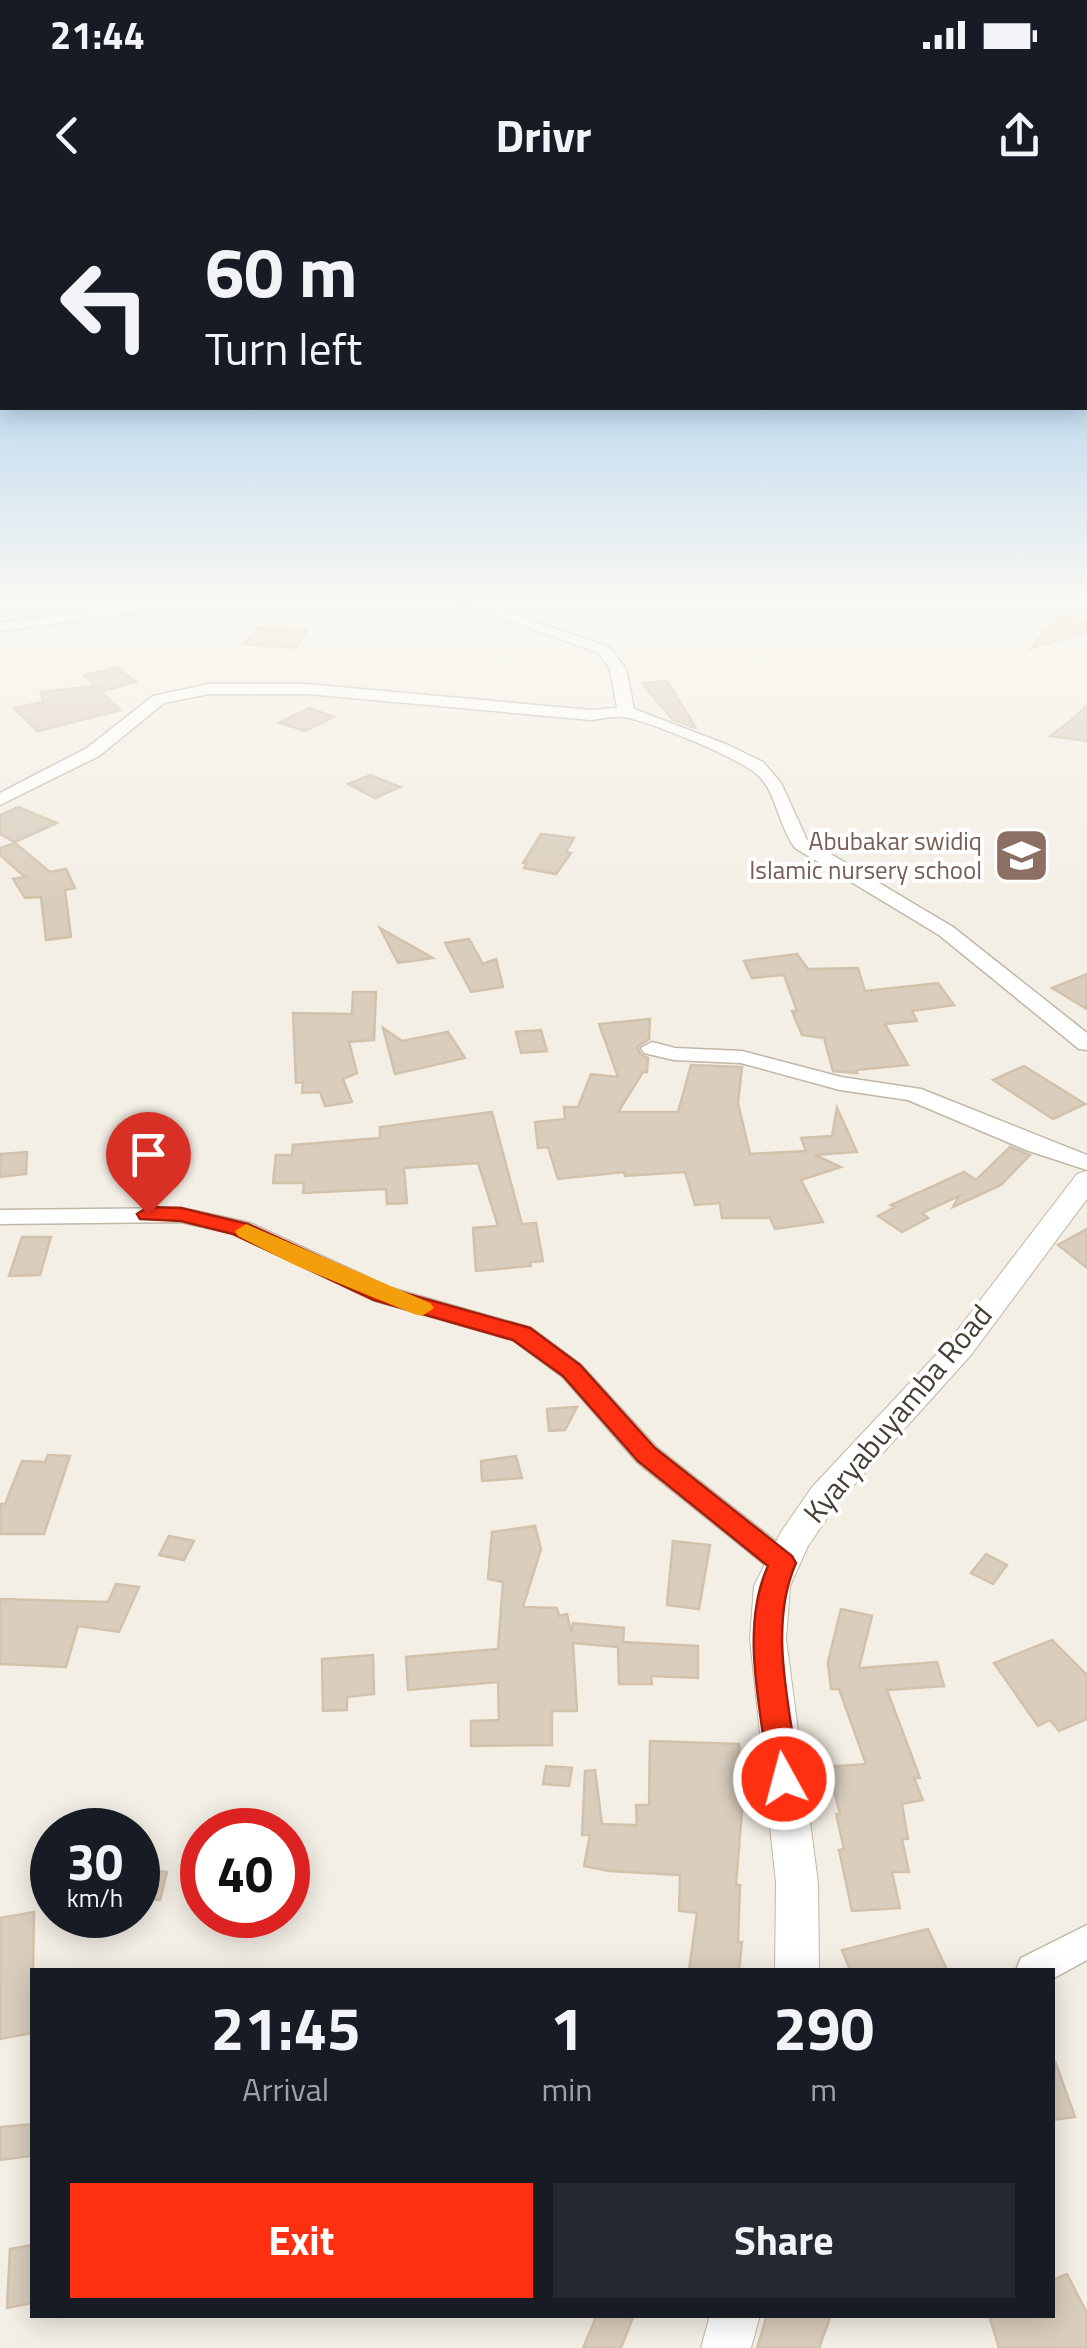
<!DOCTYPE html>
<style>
:root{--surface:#171b24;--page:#242831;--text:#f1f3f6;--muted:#9ea1a6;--accent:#ff3011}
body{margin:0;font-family:"Titillium Web",sans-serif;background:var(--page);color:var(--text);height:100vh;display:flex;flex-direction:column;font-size:38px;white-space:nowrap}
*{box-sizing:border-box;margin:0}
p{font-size:32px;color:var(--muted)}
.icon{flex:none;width:55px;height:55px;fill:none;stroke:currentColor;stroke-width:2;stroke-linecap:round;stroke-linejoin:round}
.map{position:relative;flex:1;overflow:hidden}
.drawer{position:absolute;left:30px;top:1768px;width:1025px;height:350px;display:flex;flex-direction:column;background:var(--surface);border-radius:0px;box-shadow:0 5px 25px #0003}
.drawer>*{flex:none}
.hud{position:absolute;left:0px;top:0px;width:1088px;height:210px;box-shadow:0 5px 25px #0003;background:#171b24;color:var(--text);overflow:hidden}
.speed{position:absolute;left:30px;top:1608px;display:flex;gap:20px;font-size:50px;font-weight:700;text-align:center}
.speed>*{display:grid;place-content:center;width:130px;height:130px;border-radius:50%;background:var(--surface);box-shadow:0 5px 25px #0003;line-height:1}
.speed small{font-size:25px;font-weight:400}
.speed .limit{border:15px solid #d22;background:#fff;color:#111}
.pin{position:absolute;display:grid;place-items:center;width:85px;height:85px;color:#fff;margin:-102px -42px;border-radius:50% 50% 50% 0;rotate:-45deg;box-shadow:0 0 10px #0007}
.pin .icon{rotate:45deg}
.me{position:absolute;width:110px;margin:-55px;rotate:353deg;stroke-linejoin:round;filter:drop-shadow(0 0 8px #0008)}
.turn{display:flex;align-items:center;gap:35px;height:210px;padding:0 40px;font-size:45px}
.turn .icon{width:130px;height:130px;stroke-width:2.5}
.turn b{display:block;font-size:70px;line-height:85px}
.eta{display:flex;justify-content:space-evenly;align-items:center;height:170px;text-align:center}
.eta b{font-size:60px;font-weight:700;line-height:70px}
.action{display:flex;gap:20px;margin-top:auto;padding:20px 40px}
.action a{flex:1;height:115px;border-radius:0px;background:var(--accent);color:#fff;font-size:40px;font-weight:700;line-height:115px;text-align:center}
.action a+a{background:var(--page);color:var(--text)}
.status{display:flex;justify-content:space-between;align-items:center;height:70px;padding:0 50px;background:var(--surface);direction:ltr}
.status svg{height:28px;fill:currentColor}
header{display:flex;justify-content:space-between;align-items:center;height:130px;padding:0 40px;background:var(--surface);font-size:45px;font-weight:700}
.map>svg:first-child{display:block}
.building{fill:#d9cdbd;stroke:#d2c2ac;stroke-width:2.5}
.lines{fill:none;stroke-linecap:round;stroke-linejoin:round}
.minor-casing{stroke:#c0b7a7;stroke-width:3}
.tertiary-casing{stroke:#c0b7a7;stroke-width:2}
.minor{fill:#fff;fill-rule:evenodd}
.tertiary{fill:#fff;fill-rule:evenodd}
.route{fill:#ff3011;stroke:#a61f0b;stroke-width:2.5}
.slow{fill:#f59e0b}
.labels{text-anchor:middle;stroke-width:8;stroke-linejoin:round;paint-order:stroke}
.far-education-label{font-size:25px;fill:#785e54;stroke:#fff;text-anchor:end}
.street-label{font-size:30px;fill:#473f34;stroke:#fff}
</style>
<div class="status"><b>21:44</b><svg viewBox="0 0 49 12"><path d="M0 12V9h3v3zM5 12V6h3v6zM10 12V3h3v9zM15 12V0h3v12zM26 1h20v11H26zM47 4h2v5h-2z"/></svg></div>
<header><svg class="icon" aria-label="back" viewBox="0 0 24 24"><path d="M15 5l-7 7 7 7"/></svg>Drivr<svg class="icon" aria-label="share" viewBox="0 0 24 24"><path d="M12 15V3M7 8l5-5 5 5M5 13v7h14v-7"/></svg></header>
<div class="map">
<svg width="1087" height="2148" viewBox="0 0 1087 2148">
<rect width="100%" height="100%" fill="#f4efe5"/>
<g class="building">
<polygon points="1060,416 1087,421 1087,431 1030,449"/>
<polygon points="258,427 307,430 296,448 244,444"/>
<polygon points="117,468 136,482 102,491 84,475"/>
<polygon points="667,481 696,528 695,528 673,520 642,483"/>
<polygon points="94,486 121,510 37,531 14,508 43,502 41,492"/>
<polygon points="1087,505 1087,541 1050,536 1074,518"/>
<polygon points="309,508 334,517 305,531 279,523"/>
<polygon points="370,575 400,587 375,598 348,584"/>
<polygon points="18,607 57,623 15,642 0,634 0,615"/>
<polygon points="541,634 574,638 566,652 571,653 556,674 524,668 527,663 523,663"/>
<polygon points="15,643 50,672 66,669 75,688 65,690 71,737 46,740 41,697 25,698 13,679 25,677 0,655 0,648"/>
<polygon points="380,728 433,758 398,763"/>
<polygon points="469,739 483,764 496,759 503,787 471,792 445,743"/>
<polygon points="797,754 808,769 858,768 865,791 938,783 954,805 912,811 917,821 885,824 908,865 856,870 857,873 833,871 824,838 802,835 792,811 797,811 784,775 752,778 744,761"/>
<polygon points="1087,774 1087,809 1052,788"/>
<polygon points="353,792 376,792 374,840 349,842 357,873 343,879 352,902 325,906 320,892 302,893 303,882 296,883 293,813 352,814"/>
<polygon points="650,819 649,839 637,847 641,855 648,858 647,872 643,872 618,912 678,912 691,865 742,867 738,903 750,954 806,951 801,938 832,936 837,908 857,952 815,955 841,967 801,980 823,1022 775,1029 770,1018 722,1018 720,1003 695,1005 685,972 625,976 624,972 558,979 548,947 538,948 535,922 565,919 564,907 578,907 591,874 618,877 599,824"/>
<polygon points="383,828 402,841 448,832 465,858 395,874"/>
<polygon points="541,830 547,851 521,853 516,832"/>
<polygon points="1024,866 1085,904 1053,919 993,880"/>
<polygon points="492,912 522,1024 536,1023 543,1061 530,1062 531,1066 476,1071 473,1028 498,1026 478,963 404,968 407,1003 387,1004 386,989 303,993 304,983 273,983 276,955 292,955 293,945 380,938 380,927"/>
<polygon points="1010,947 1030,955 1001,985 953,1007 959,996 922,1013 928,1018 902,1032 878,1016 895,1007 891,1005 964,972 976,980"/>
<polygon points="27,952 26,974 0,977 0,954"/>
<polygon points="1087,1029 1087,1068 1058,1045"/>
<polygon points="22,1037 51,1037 40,1075 9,1076"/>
<polygon points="577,1207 565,1230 549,1231 547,1209"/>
<polygon points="48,1255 70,1256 44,1334 0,1334 0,1304 5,1304 22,1261 45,1262"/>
<polygon points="516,1256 522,1278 482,1281 481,1261"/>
<polygon points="535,1326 541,1349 523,1407 557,1408 559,1416 567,1414 571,1432 573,1423 624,1428 623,1442 698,1446 698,1478 651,1476 652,1484 619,1484 618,1447 573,1443 577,1511 552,1511 552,1545 471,1546 471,1521 499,1520 498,1482 408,1490 406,1457 498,1449 503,1382 488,1379 492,1332"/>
<polygon points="169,1336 194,1341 184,1360 159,1355"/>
<polygon points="673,1341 710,1345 699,1409 667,1405"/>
<polygon points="986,1354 1007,1365 993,1384 971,1373"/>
<polygon points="116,1384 139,1387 119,1432 78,1426 66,1467 0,1464 0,1399 108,1402"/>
<polygon points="841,1409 872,1416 859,1468 937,1462 944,1486 887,1490 920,1578 914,1578 923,1600 902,1604 908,1639 902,1639 909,1672 892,1672 900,1708 852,1711 839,1650 844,1649 836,1614 840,1614 828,1567 866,1564 839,1489 831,1489 828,1462"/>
<polygon points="1052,1440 1087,1475 1087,1519 1059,1531 1050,1520 1038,1526 994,1463"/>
<polygon points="373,1455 374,1494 347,1497 347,1510 323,1511 322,1459"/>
<polygon points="650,1541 739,1544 742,1610 736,1685 740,1685 738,1742 742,1742 739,1770 689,1770 697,1713 679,1711 680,1675 609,1671 584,1666 590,1635 582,1635 585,1571 595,1570 602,1624 637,1625 636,1605 649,1605"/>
<polygon points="546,1566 572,1568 569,1586 543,1584"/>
<polygon points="138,1670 167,1672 160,1700 138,1699"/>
<polygon points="34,1712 32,1833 0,1839 0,1718"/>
<polygon points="928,1729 947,1770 850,1770 842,1750"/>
<polygon points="1055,1861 1075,1917 1052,1920"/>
<polygon points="32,1924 32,1956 0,1960 0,1927"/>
<polygon points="32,2045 32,2103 7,2108 10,2049"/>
<polygon points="1067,2074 1087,2113 1087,2148 999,2148 989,2115 1052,2115 1052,2080"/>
<polygon points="597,2115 634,2115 621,2148 583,2148"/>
<polygon points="767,2115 831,2115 819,2148 757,2148"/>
</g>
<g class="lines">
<defs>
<g id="minor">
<polygon points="157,402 194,402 187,406 0,431 0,423"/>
<path d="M 458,402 L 478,402 L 609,447 L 626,469 L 634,509 L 728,545 L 763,562 L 781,583 L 807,640 L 953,727 L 1087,833 L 1087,850 L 1079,849 L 939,735 L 795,648 C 779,627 777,596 760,577 C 743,559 647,520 623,517 C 613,516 601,519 591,520 L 307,494 L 209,494 L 164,503 L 99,556 L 0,605 L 0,593 L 87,548 L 153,496 L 209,484 L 307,484 L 591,510 L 617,508 L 610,469 L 599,453 Z"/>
<polygon points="652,842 675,848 742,851 841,877 921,889 1087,955 1087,970 1026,950 908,900 840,890 741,863 674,860 644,853 641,848"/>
<polygon points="181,1008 250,1023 391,1088 531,1128 581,1165 657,1248 793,1355 798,1363 793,1371 783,1374 773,1371 637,1262 563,1177 513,1140 373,1100 232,1033 181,1022 0,1024 0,1010"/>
<polygon points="1087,1725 1087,1760 1052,1779 1052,1770 1016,1770 1021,1758"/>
</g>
<g id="tertiary">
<polygon points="1087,971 1087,999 971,1155 836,1305 808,1346 790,1386 786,1439 818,1683 819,1770 775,1770 776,1683 750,1439 754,1386 781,1332 812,1287 949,1141 1077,974"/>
<polygon points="710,2115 760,2115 751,2148 701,2148"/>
</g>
</defs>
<use href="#minor" class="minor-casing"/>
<use href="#tertiary" class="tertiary-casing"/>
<use href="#minor" class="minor"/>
<use href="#tertiary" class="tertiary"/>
</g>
<linearGradient id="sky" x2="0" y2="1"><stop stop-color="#8ac0ed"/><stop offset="0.57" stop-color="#faf8f3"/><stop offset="1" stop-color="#faf8f3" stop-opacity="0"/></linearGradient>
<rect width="1087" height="702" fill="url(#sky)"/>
<path class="route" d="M 148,1007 L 181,1008 L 248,1024 L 390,1089 L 530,1128 L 580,1165 L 655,1248 L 792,1356 L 796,1363 C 767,1428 791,1510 799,1579 L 795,1588 L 784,1592 L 774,1588 L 769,1579 C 762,1512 739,1429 768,1366 L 638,1261 L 563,1176 L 513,1140 L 374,1100 L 233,1034 L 181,1021 L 140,1019 L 137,1014 Z"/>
<polygon class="slow" points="246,1024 430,1103 434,1108 422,1116 414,1114 297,1066 238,1036 235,1031"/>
<defs>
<symbol id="school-square" viewBox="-11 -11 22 22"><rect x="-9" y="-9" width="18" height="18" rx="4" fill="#8d6e63" stroke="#fff"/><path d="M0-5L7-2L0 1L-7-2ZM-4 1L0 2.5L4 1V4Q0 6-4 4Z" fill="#fff"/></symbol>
</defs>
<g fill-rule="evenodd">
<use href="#school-square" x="990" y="624" width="63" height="63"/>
</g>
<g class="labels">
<g class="far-education-label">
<text x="982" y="650">Abubakar swidiq<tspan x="982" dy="29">Islamic nursery school</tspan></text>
</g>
<g class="street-label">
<text transform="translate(898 1214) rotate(-50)" y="10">Kyaryabuyamba Road</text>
</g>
</g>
</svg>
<div class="speed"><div>30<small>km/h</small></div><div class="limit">40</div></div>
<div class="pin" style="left:148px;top:1014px;background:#d93025"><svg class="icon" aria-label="arrive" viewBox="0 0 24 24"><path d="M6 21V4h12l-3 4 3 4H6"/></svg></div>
<svg class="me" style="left:784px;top:1579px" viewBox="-20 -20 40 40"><circle r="17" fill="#ff3011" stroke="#fff" stroke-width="3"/><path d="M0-11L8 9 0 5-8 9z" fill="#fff"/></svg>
<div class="hud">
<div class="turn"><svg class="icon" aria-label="left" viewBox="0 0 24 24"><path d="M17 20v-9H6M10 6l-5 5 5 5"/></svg><div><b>60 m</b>Turn left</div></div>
</div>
<section class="drawer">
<div class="eta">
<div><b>21:45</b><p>Arrival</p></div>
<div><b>1</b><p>min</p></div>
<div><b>290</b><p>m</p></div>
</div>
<div class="action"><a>Exit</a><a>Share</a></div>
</section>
</div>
